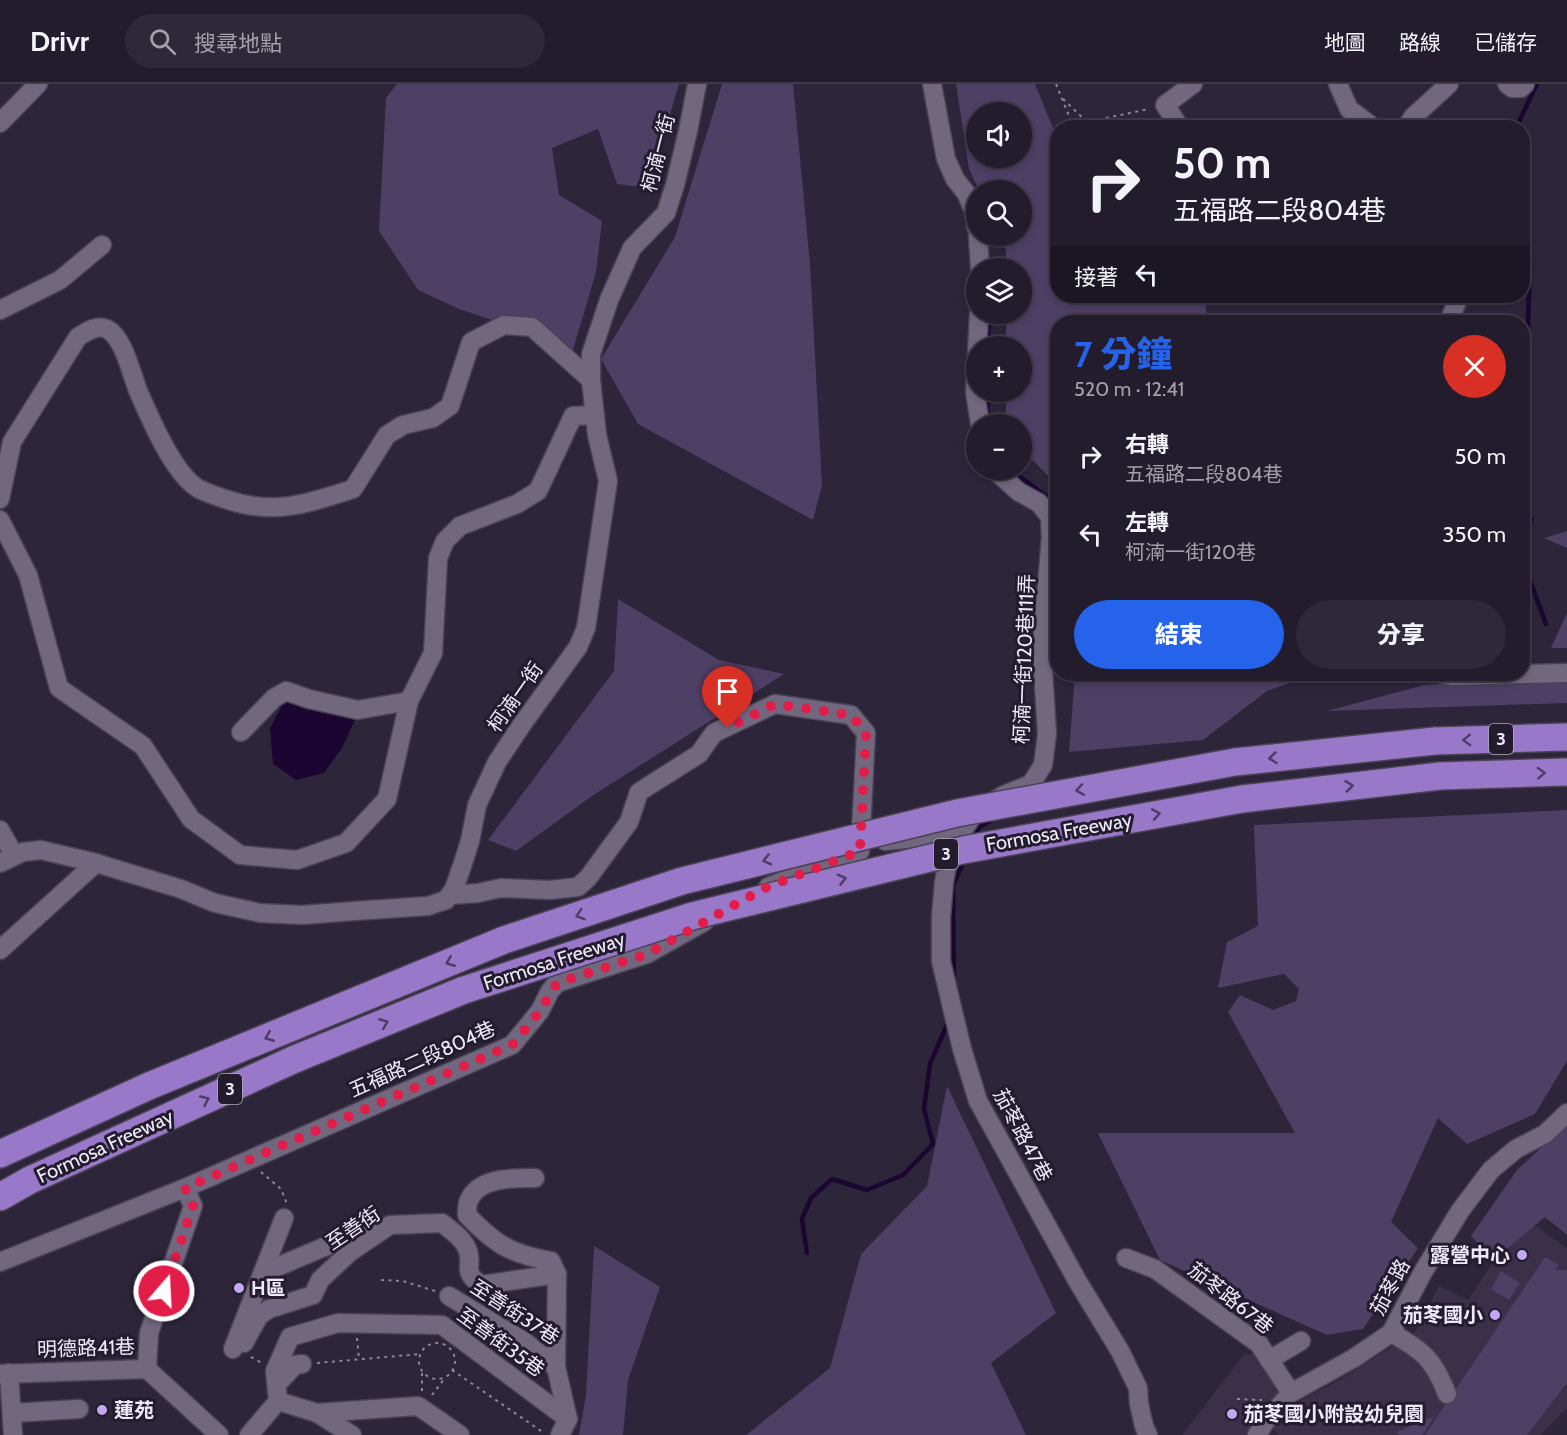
<!DOCTYPE html>
<html lang="zh-TW">
<meta charset="utf-8">
<style>
:root{--surface:#221c2c;--page:#2e2938;--text:#f1f3f6;--muted:#a2a1a9;--line:#3f3a48;--accent:#2563eb}
body{margin:0;font-family:Cabin,"Noto Sans TC",sans-serif;background:var(--page);color:var(--text);height:100vh;display:flex;flex-direction:column;font-size:22px;white-space:nowrap}
*{box-sizing:border-box;margin:0}
p{font-size:20px;color:var(--muted)}
.icon{flex:none;width:33px;height:33px;fill:none;stroke:currentColor;stroke-width:2;stroke-linecap:round;stroke-linejoin:round}
.map{position:relative;flex:1;overflow:hidden}
.details{position:absolute;left:1050px;top:231px;width:480px;height:366px;display:flex;flex-direction:column;background:var(--surface);border-radius:24px;box-shadow:0 3px 9px #0003,0 0 0 2px var(--line)}
.details>*{flex:none}
.hud{position:absolute;left:1050px;top:36px;width:480px;height:183px;border-radius:24px;box-shadow:0 3px 9px #0003,0 0 0 2px var(--line);background:#221c2c;color:var(--text);overflow:hidden}
.controls{position:absolute;left:966px;top:18px;display:grid;gap:12px}
.controls a{display:grid;place-items:center;width:66px;height:66px;border-radius:50%;background:var(--surface);box-shadow:0 3px 9px #0003,0 0 0 2px var(--line);font-size:30px}
.pin{position:absolute;display:grid;place-items:center;width:51px;height:51px;color:#fff;margin:-62px -26px;border-radius:50% 50% 50% 0;rotate:-45deg;box-shadow:0 0 6px #0007}
.pin .icon{rotate:45deg}
.me{position:absolute;width:66px;margin:-33px;rotate:19deg;stroke-linejoin:round;filter:drop-shadow(0 0 4px #0008)}
.turn{display:flex;align-items:center;gap:21px;height:126px;padding:0 24px;font-size:27px}
.turn .icon{width:78px;height:78px;stroke-width:2.5}
.turn b{display:block;font-size:42px;line-height:51px}
.then{display:flex;align-items:center;height:57px;padding:0 24px;background:#0003;gap:12px;font-size:22px}
.round{display:grid;place-items:center;flex:none;width:63px;height:63px;border-radius:32px;background:var(--page)}
.overview{display:flex;align-items:center;justify-content:space-between;height:102px;padding:0 24px}
h1{font-size:36px;font-weight:800;line-height:45px;color:var(--accent)}
.button{display:flex;gap:12px;margin-top:auto;padding:12px 24px}
.button a{flex:1;height:69px;border-radius:36px;background:var(--accent);color:#fff;font-size:24px;font-weight:800;line-height:69px;text-align:center}
.button a+a{background:var(--page);color:var(--text)}
ul{padding:0;list-style:none}
li{display:flex;align-items:center;gap:18px;height:78px;padding:0 24px}
li div{flex:1}
li b{display:block;font-size:22px}
li em{font-style:normal}
header{display:flex;align-items:center;gap:36px;box-sizing:border-box;height:84px;padding:0 30px;background:var(--surface);border-bottom:2px solid var(--line)}
header strong{font-size:28px}
nav{display:flex;gap:33px;margin-inline-start:auto;font-size:21px}
.search{width:420px;height:54px;background:var(--page);display:flex;align-items:center;gap:15px;box-sizing:border-box;padding:0 21px;border-radius:33px;color:var(--muted);font-size:22px}
.map>svg:first-child{display:block}
.built{fill:#3a304a}
.green{fill:#4e3f65;fill-rule:evenodd}
.water{fill:#1b0631}
.lines{fill:none;stroke-linecap:round;stroke-linejoin:round}
.stream{stroke:#1b0631;stroke-width:4.5}
.minor-casing{stroke:#4a4354;stroke-width:21}
.highway-casing{stroke:#4a4354;stroke-width:30}
.path{stroke:#8d8798;stroke-width:2;stroke-dasharray:3 4.5;stroke-linecap:butt}
.minor{stroke:#716880;stroke-width:18}
.highway{stroke:#9978c9;stroke-width:27}
.highway-bridge-casing{stroke:#4a4354;stroke-width:30;stroke-linecap:butt}
.highway-bridge{stroke:#9978c9;stroke-width:27}
.oneway{stroke:#4c3c65}
.route{stroke:#e11d48;stroke-width:10;stroke-dasharray:0 18}
.poi-dot{fill:#c4a7f1;stroke:#231c2f;stroke-width:2}
.labels{text-anchor:middle;stroke-width:6;stroke-linejoin:round;paint-order:stroke}
.shield{fill:#231c2f;stroke:#b1acbb;stroke-width:1.5}
.shield-label{font-size:18px;font-weight:bold;fill:#eee9f7}
.street-label{font-size:20px;fill:#eee9f7;stroke:#231c2f}
.poi-label{font-size:20px;font-weight:bold;fill:#eee9f7;stroke:#231c2f;text-anchor:start}
</style>
<header>
<strong>Drivr</strong>
<div class="search"><svg class="icon" aria-label="search" viewBox="0 0 24 24"><circle cx="10" cy="10" r="6"/><path d="M15 15l6 6"/></svg>搜尋地點</div>
<nav><a>地圖</a><a>路線</a><a>已儲存</a></nav>
</header>
<div class="map">
<svg width="1567" height="1351" viewBox="0 0 1567 1351">
<rect width="100%" height="100%" fill="#2d253a"/>
<g class="built">
<polygon points="1523,1133 1567,1164 1567,1324 1540,1351 1279,1351 1271,1342 1302,1316 1338,1297 1416,1247 1439,1202 1468,1216"/>
<polygon points="1245,1269 1259,1271 1281,1310 1250,1351 1182,1351"/>
</g>
<g class="green">
<polygon points="397,0 679,0 648,104 617,100 598,45 552,64 559,111 602,137 596,188 568,283 551,255 459,225 418,206 379,147 386,14"/>
<polygon points="722,0 793,0 810,180 822,401 813,436 638,340 601,275 675,153"/>
<path d="M 956,0 L 1035,0 L 1057,54 L 1058,212 L 1205,212 L 1207,238 L 1058,238 L 1057,401 L 1022,365 L 1022,340 L 1006,340 L 1006,308 L 1022,308 L 1022,262 L 1006,262 L 1006,230 L 1022,230 L 1022,184 L 1006,184 L 1006,166 L 1000,152 L 1022,152 L 1022,106 L 979,106 L 969,85 ZM 976,28 L 1022,28 L 1022,74 L 976,74 Z"/>
<polygon points="1567,447 1567,464 1544,454"/>
<polygon points="618,515 719,576 784,590 592,712 516,767 488,756 614,587"/>
<polygon points="1567,529 1567,564 1551,564"/>
<polygon points="1075,590 1315,590 1267,607 1203,656 1069,668"/>
<polygon points="1567,594 1567,619 1327,627 1424,601"/>
<polygon points="1567,726 1567,977 1535,1030 1467,1060 1438,1034 1391,1138 1418,1164 1363,1245 1327,1251 1160,1176 1098,1049 1295,1049 1228,928 1240,911 1273,926 1296,917 1299,905 1284,890 1218,904 1227,858 1258,842 1254,741"/>
<polygon points="947,1002 1056,1229 991,1279 1026,1351 746,1351 830,1284 861,1170 927,1102"/>
<polygon points="1567,1040 1567,1151 1545,1133 1492,1177 1471,1152 1517,1086"/>
<polygon points="594,1162 660,1203 628,1296 623,1351 579,1351 586,1311"/>
<polygon points="1545,1173 1559,1181 1555,1186 1567,1186 1567,1299 1527,1351 1425,1351"/>
<polygon points="1501,1187 1520,1199 1509,1216 1491,1205"/>
<polygon points="1434,1333 1422,1351 1400,1351 1396,1348"/>
</g>
<polygon class="water" points="286,614 355,636 342,664 324,689 296,696 273,680 270,644"/>
<g class="lines">
<g class="stream">
<polyline points="1516,44 1537,0"/>
<polyline points="1522,150 1530,175 1528,241 1522,260"/>
<polyline points="988,262 989,230"/>
<polyline points="987,332 988,308"/>
<polyline points="1011,386 1058,421"/>
<polyline points="1522,420 1531,435 1524,480 1546,540"/>
<polyline points="1052,584 1058,523"/>
<polyline points="975,753 979,743 993,735"/>
<polyline points="954,899 953,801 965,775"/>
<polyline points="807,1169 802,1135 811,1114 832,1095 867,1106 903,1091 933,1060 924,1025 930,980 949,936"/>
</g>
<defs>
<g id="minor">
<polyline points="932,0 946,75 955,95 966,109 974,127 976,143"/>
<polyline points="1338,0 1349,25 1374,44"/>
<polyline points="1507,0 1512,4 1521,4 1525,0"/>
<polyline points="0,39 38,0"/>
<polyline points="1179,42 1165,21 1193,0"/>
<polyline points="1406,44 1413,33 1449,0"/>
<polyline points="978,152 980,184"/>
<polyline points="0,226 60,196 102,161"/>
<polyline points="979,230 975,308 980,340"/>
<polyline points="1449,238 1459,212"/>
<polyline points="997,386 1000,391 1019,408 1039,419 1050,433 1051,453 1043,547 1043,586 1047,650 1043,681 1031,700 1004,711 974,730 950,765 944,798 941,833 941,877 962,965 978,1017 1078,1198 1120,1267 1138,1304 1139,1320 1144,1342 1148,1351"/>
<path d="M 0,415 L 12,358 L 78,253 C 86,248 97,240 107,245 C 124,253 132,293 139,309 C 151,336 174,391 199,405 C 207,409 216,412 225,415 C 274,432 306,420 353,405 L 387,351 L 403,341 L 433,334 L 450,322 L 471,258 L 504,241 L 532,243 L 591,296"/>
<polyline points="0,436 28,491 59,604 143,662 191,735 240,771 297,776 346,759 387,715 409,617 433,569 438,474 445,457 460,442 517,420 538,407 573,332 595,331"/>
<polyline points="1442,590 1452,592 1567,589"/>
<polyline points="241,648 274,614 286,607 309,615 358,626 409,617"/>
<polyline points="0,746 14,771"/>
<polyline points="885,757 960,750"/>
<polyline points="0,779 23,768 41,766 96,779 181,805 215,819 260,829 302,831 354,827 428,822 446,816 454,805 462,782 470,757 477,721 497,678 523,639 578,563 586,544 608,397 597,351 591,296 591,270 609,216 632,164 666,129 675,101 688,47 697,0"/>
<polyline points="450,811 478,809 501,804 550,806 578,803 588,794 629,738 639,708 699,670 714,649 775,620 851,631 866,649 860,767 768,803"/>
<polyline points="0,866 96,779"/>
<path d="M 535,1094 C 513,1094 479,1093 469,1116 C 467,1120 467,1126 467,1131 C 495,1160 510,1170 551,1177 L 557,1190 L 556,1283 L 568,1335 L 560,1351"/>
<polyline points="1126,1174 1155,1185 1259,1260 1291,1309"/>
<polyline points="0,1178 185,1104 512,961 540,927 550,907 557,899 647,870 704,838"/>
<polyline points="263,1189 324,1163 369,1148"/>
<polyline points="449,1212 525,1258 556,1283"/>
<path d="M 1391,1249 C 1423,1266 1434,1276 1447,1310"/>
<path d="M 244,1259 L 259,1232 L 269,1225 L 313,1211 L 320,1196 L 350,1168 L 390,1141 L 442,1139 C 452,1147 464,1155 468,1167 C 473,1185 461,1186 481,1201 L 557,1190"/>
<polyline points="233,1265 284,1134"/>
<polyline points="1269,1276 1301,1257"/>
<polyline points="147,1285 149,1249 193,1122 185,1104"/>
<polyline points="9,1289 13,1351"/>
<polyline points="0,1290 147,1285 219,1351"/>
<polyline points="277,1300 295,1281 302,1280"/>
<polyline points="278,1317 275,1287 290,1253 338,1239 442,1241 568,1335"/>
<polyline points="278,1317 317,1329 352,1351"/>
<polyline points="12,1329 79,1325"/>
<polyline points="317,1329 418,1322 460,1351"/>
<polyline points="249,1351 278,1317"/>
<polyline points="1257,1351 1265,1338 1291,1309 1354,1274 1391,1249 1423,1188 1460,1127 1491,1086 1516,1065 1545,1050 1567,1029"/>
</g>
<g id="highway">
<polyline points="1435,657 1567,653"/>
<polyline points="1440,692 1567,688"/>
<polyline points="0,1070 149,1002 504,856"/>
<polyline points="0,1113 30,1096 295,975 464,906"/>
</g>
</defs>
<use href="#minor" class="minor-casing"/>
<use href="#highway" class="highway-casing"/>
<g class="path">
<polyline points="1056,0 1074,44"/>
<polyline points="1063,15 1087,38 1149,25"/>
<polyline points="261,1088 281,1105 287,1120"/>
<polyline points="381,1196 403,1197 435,1207"/>
<polyline points="357,1254 359,1275"/>
<circle cx="437" cy="1277" r="18"/>
<polyline points="251,1273 262,1279"/>
<polyline points="317,1279 420,1270"/>
<polyline points="452,1286 544,1349"/>
<polyline points="422,1307 422,1286"/>
<polyline points="432,1311 445,1294"/>
<polyline points="1237,1315 1262,1316"/>
</g>
<use href="#minor" class="minor"/>
<use href="#highway" class="highway"/>
<defs>
<g id="highway-bridge">
<polyline points="504,856 682,797 957,729 1235,678 1435,657"/>
<polyline points="464,906 692,832 963,766 1242,715 1440,692"/>
</g>
</defs>
<use href="#highway-bridge" class="highway-bridge-casing"/>
<use href="#highway-bridge" class="highway-bridge"/>
</g>
<defs><path id="oneway-chevron" d="M-2-3.5L2.5 0L-2 3.5" fill="none" stroke-width="1.6" stroke-linecap="round" stroke-linejoin="round" transform="scale(1.5)"/></defs>
<g class="oneway">
<use href="#oneway-chevron" transform="translate(1467 656) rotate(178)"/>
<use href="#oneway-chevron" transform="translate(1273 674) rotate(174)"/>
<use href="#oneway-chevron" transform="translate(1541 689) rotate(-2)"/>
<use href="#oneway-chevron" transform="translate(1349 702) rotate(-7)"/>
<use href="#oneway-chevron" transform="translate(1080 706) rotate(170)"/>
<use href="#oneway-chevron" transform="translate(1156 730) rotate(-10)"/>
<use href="#oneway-chevron" transform="translate(767 776) rotate(166)"/>
<use href="#oneway-chevron" transform="translate(842 795) rotate(-14)"/>
<use href="#oneway-chevron" transform="translate(580 831) rotate(162)"/>
<use href="#oneway-chevron" transform="translate(450 878) rotate(158)"/>
<use href="#oneway-chevron" transform="translate(384 939) rotate(-22)"/>
<use href="#oneway-chevron" transform="translate(269 953) rotate(158)"/>
<use href="#oneway-chevron" transform="translate(205 1016) rotate(-25)"/>
</g>
<g class="lines">
<polyline class="route" points="164,1207 193,1122 185,1104 512,961 540,927 557,899 647,870 765,804 860,767 866,649 851,631 775,620 728,644"/>
</g>
<g class="poi-dot">
<circle cx="1522" cy="1171" r="6"/>
<circle cx="239" cy="1204" r="6"/>
<circle cx="1495" cy="1231" r="6"/>
<circle cx="102" cy="1326" r="6"/>
<circle cx="1232" cy="1330" r="6"/>
</g>
<g class="labels">
<g class="shield">
<rect x="1489" y="640" width="24" height="30" rx="4.5"/>
<rect x="934" y="755" width="24" height="30" rx="4.5"/>
<rect x="218" y="990" width="24" height="30" rx="4.5"/>
</g>
<g class="shield-label">
<text x="1501" y="661">3</text>
<text x="946" y="776">3</text>
<text x="230" y="1011">3</text>
</g>
<g class="street-label">
<text transform="translate(658 69) rotate(-76)" y="7">柯湳一街</text>
<text transform="translate(1024 575) rotate(-88)" y="7">柯湳一街120巷111弄</text>
<text transform="translate(515 613) rotate(-55)" y="7">柯湳一街</text>
<text transform="translate(1059 748) rotate(-10)" y="7">Formosa Freeway</text>
<text transform="translate(554 877) rotate(-18)" y="7">Formosa Freeway</text>
<text transform="translate(422 975) rotate(-24)" y="7">五福路二段804巷</text>
<text transform="translate(1023 1051) rotate(62)" y="7">茄苳路47巷</text>
<text transform="translate(105 1062) rotate(-25)" y="7">Formosa Freeway</text>
<text transform="translate(353 1144) rotate(-34)" y="7">至善街</text>
<text transform="translate(1390 1203) rotate(-62)" y="7">茄苳路</text>
<text transform="translate(1231 1214) rotate(38)" y="7">茄苳路67巷</text>
<text transform="translate(515 1228) rotate(33)" y="7">至善街37巷</text>
<text transform="translate(501 1258) rotate(36)" y="7">至善街35巷</text>
<text transform="translate(86 1264) rotate(-2)" y="7">明德路41巷</text>
</g>
<g class="poi-label">
<text x="1510" y="1178" text-anchor="end">露營中心</text>
<text x="251" y="1211">H區</text>
<text x="1483" y="1238" text-anchor="end">茄苳國小</text>
<text x="114" y="1333">蓮苑</text>
<text x="1244" y="1337">茄苳國小附設幼兒園</text>
</g>
</g>
</svg>
<div class="controls">
<a><svg class="icon" aria-label="sound" viewBox="0 0 24 24"><path d="M4 9h4l5-4v14l-5-4H4zM17 9q2 3 0 6"/></svg></a>
<a><svg class="icon" aria-label="search" viewBox="0 0 24 24"><circle cx="10" cy="10" r="6"/><path d="M15 15l6 6"/></svg></a>
<a><svg class="icon" aria-label="layers" viewBox="0 0 24 24"><path d="M12 4l9 5-9 5-9-5zM3 14l9 5 9-5"/></svg></a>
<a>+</a>
<a>−</a>
</div>
<div class="pin" style="left:728px;top:644px;background:#d93025"><svg class="icon" aria-label="arrive" viewBox="0 0 24 24"><path d="M6 21V4h12l-3 4 3 4H6"/></svg></div>
<svg class="me" style="left:164px;top:1207px" viewBox="-20 -20 40 40"><circle r="17" fill="#e11d48" stroke="#fff" stroke-width="3"/><path d="M0-11L8 9 0 5-8 9z" fill="#fff"/></svg>
<div class="hud">
<div class="turn"><svg class="icon" aria-label="right" viewBox="0 0 24 24"><path d="M7 20v-9h11M14 6l5 5-5 5"/></svg><div><b>50 m</b>五福路二段804巷</div></div>
<div class="then">接著<svg class="icon" aria-label="left" viewBox="0 0 24 24"><path d="M17 20v-9H6M10 6l-5 5 5 5"/></svg></div>
</div>
<section class="details">
<div class="overview"><div><h1>7 分鐘</h1><p>520 m · 12:41</p></div><a class="round" style="background:#d93025;color:#fff"><svg class="icon" aria-label="close" viewBox="0 0 24 24"><path d="M6 6l12 12M18 6L6 18"/></svg></a></div>
<ul>
<li><svg class="icon" aria-label="right" viewBox="0 0 24 24"><path d="M7 20v-9h11M14 6l5 5-5 5"/></svg><div><b>右轉</b><p>五福路二段804巷</p></div><em>50 m</em></li>
<li><svg class="icon" aria-label="left" viewBox="0 0 24 24"><path d="M17 20v-9H6M10 6l-5 5 5 5"/></svg><div><b>左轉</b><p>柯湳一街120巷</p></div><em>350 m</em></li>
</ul>
<div class="button"><a>結束</a><a>分享</a></div>
</section>
</div>
